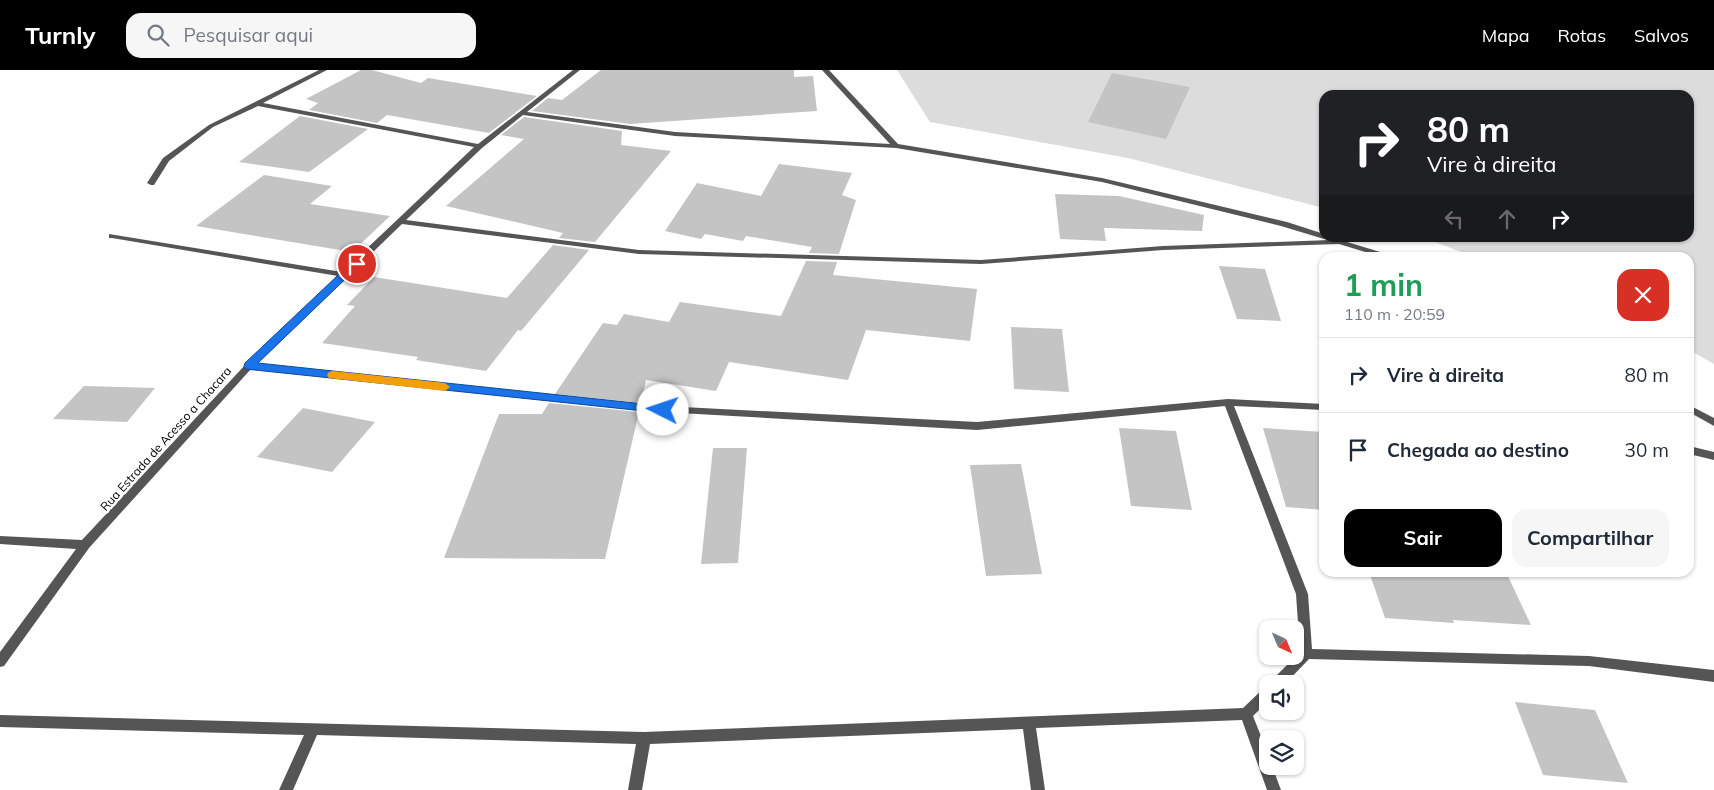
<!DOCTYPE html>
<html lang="pt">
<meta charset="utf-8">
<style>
:root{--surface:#fff;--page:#f6f6f7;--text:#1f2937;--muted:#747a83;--line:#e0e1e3;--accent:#000}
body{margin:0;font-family:Mulish,sans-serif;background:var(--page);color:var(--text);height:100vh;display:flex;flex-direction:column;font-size:19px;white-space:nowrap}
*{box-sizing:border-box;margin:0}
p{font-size:16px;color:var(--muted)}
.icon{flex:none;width:28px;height:28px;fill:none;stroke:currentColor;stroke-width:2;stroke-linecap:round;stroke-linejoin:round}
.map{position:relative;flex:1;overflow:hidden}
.sheet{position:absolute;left:1319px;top:182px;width:375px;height:325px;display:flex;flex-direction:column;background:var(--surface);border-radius:15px;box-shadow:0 1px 4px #0004}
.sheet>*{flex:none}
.top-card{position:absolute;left:1319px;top:20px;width:375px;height:152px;border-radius:15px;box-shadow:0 1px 4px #0004;background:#202124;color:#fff;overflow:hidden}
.needle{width:32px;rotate:136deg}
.tools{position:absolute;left:1259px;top:550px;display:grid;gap:10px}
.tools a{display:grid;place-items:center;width:45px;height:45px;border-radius:10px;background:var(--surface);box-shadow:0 1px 4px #0004;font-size:25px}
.pin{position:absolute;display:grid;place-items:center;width:42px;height:42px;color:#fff;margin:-21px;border:2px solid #fff;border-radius:50%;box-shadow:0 1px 5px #0007}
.me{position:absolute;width:55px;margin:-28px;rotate:274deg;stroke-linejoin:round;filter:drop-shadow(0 0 4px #0008)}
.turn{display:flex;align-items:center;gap:18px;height:105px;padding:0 25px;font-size:22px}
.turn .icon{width:65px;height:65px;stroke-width:2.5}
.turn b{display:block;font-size:35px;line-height:42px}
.lanes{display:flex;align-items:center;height:48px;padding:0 25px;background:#0003;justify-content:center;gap:25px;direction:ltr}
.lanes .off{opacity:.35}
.round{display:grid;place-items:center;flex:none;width:52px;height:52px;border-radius:15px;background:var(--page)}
.headline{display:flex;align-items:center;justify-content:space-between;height:85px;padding:0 25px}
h1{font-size:30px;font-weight:700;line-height:38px;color:#1e9e55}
.primary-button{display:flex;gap:10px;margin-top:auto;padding:10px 25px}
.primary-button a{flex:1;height:58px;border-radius:15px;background:var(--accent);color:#fff;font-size:20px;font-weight:700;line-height:58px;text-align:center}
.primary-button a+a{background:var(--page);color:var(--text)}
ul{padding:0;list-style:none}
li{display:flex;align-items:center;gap:15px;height:75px;padding:0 25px;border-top:1px solid var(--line)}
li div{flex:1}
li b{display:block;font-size:19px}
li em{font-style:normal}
header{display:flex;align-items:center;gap:30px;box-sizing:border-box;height:70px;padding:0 25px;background:var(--accent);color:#fff}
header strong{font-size:24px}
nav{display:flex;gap:28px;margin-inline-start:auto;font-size:18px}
.search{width:350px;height:45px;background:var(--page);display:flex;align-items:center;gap:12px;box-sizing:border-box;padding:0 18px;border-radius:15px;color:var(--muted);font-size:19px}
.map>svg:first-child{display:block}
.green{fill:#dcdcdc}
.building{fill:#c4c4c4}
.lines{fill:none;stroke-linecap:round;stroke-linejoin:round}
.street{fill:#555;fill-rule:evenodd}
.route{fill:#1a73e8;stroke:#114b97}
.slow{fill:#f59e0b}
.labels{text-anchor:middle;stroke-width:5;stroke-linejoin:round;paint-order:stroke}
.street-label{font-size:12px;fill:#000;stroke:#fff}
</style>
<header>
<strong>Turnly</strong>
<div class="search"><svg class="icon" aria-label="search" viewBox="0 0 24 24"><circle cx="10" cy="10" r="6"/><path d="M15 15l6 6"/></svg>Pesquisar aqui</div>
<nav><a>Mapa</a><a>Rotas</a><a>Salvos</a></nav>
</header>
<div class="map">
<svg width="1714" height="720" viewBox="0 0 1714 720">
<rect width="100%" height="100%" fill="#fff"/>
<polygon class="green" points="897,0 1714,0 1714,294 1689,280 1689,188 1474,187 1425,168 1689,168 1689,25 1324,25 1324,138 1128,88 930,52"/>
<g class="building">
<polygon points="361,0 372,0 421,13 428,8 537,26 489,63 387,45 377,53 309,40 318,33 306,29"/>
<polygon points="601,0 794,0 794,7 813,6 817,41 630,54 532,41 548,28 562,30"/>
<polygon points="1112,3 1190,17 1166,69 1088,52"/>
<polygon points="300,46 368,59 309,102 239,92"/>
<polygon points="524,47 622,61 621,75 671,81 595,172 559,168 563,163 446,136 524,69 501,65"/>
<polygon points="779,94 852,103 842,125 856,130 839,184 809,183 812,177 746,166 743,171 705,164 701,169 665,161 697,113 761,126"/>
<polygon points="264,105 332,116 310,134 390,146 352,182 196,156"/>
<polygon points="1055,124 1119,126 1204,145 1202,161 1104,158 1106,171 1060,169"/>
<polygon points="553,175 589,180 521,261 518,260 486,301 416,290 418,287 322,273 355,236 347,235 374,207 507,228"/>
<polygon points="806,191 837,192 833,205 977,219 970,271 866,260 848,310 729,292 716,321 646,310 641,333 555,324 603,253 617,255 624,244 669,252 680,232 781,246"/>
<polygon points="1219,196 1265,199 1281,251 1237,249"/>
<polygon points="1011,257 1062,259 1069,322 1014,319"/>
<polygon points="84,316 155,318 127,352 53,349"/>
<polygon points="549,333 639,342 605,489 444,488 499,344 542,344"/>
<polygon points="303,338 375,352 332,402 257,387"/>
<polygon points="1119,358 1176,361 1192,440 1131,436"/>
<polygon points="1263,358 1324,362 1324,440 1286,437"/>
<polygon points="713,378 747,378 738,493 701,494"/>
<polygon points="1021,394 1042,504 986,506 970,395"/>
<polygon points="1369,502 1506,502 1531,555 1453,550 1454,553 1385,548"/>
<polygon points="1515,632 1595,640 1628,713 1543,705"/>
</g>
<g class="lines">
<g class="street">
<polygon points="319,0 327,0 263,33 478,74 573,0 580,0 527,42 675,62 890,74 822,0 829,0 898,74 1102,108 1287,152 1324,164 1324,168 1328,168 1324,169 1281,156 1102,112 896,78 675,66 523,45 482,78 406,150 639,180 981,190 1163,176 1330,170 1334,168 1400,188 1385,188 1339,174 1163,180 981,194 639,184 402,154 257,294 644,335 977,352 1228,329 1324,334 1324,340 1234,336 1308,524 1312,579 1589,586 1714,600 1714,612 1589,596 1309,589 1285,614 1270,614 1272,610 1300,582 1296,524 1225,336 977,360 644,341 251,299 89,478 4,596 0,597 0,582 76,479 0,474 0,466 82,470 246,294 338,206 112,168 109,168 109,164 342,202 474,77 258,36 213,57 169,91 154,115 151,115 147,113 163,88 209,55"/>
<polygon points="1689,335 1714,348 1714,356 1689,342"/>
<polygon points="1689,376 1714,382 1714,390 1689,384"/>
<polygon points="1268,616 1268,631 1253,646 1268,684 1268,696 1272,696 1281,720 1267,720 1242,650 1036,658 1045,720 1031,720 1023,659 650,674 642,720 628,720 636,674 317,665 293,720 279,720 304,665 0,657 0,645 644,662 1243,638 1264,618"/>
</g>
</g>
<polygon class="route" points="353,191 360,191 361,194 258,293 663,336 669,340 663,343 245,299 244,296 245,293"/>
<polygon class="slow" points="333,301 445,313 450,317 445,321 329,308 327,305 329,302"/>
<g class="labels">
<g class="street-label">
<text transform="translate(166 369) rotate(-48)" y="4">Rua Estrada de Acesso a Chacara</text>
</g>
</g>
</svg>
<div class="tools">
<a><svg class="needle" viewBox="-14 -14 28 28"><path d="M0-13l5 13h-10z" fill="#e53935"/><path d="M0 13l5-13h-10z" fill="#747a83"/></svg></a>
<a><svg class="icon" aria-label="sound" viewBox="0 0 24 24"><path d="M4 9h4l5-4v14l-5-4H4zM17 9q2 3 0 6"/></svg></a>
<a><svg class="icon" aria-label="layers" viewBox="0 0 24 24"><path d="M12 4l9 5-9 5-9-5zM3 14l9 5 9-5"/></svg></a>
</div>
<div class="pin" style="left:357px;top:194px;background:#d93025"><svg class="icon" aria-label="arrive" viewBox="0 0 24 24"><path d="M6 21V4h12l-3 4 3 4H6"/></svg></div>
<svg class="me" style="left:663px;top:340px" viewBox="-20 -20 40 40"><circle r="19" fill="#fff"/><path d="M0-13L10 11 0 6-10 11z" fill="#1a73e8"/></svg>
<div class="top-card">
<div class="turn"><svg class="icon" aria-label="right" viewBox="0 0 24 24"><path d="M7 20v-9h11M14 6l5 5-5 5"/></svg><div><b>80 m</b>Vire à direita</div></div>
<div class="lanes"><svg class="icon off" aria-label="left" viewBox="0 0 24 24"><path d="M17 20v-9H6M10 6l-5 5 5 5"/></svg><svg class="icon off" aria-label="ahead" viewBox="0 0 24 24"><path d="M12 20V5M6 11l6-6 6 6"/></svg><svg class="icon" aria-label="right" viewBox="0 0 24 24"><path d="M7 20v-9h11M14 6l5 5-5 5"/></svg></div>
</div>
<section class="sheet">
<div class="headline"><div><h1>1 min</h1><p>110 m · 20:59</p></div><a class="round" style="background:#d93025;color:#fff"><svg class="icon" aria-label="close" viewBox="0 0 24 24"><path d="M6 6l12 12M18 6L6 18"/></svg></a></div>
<ul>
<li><svg class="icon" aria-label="right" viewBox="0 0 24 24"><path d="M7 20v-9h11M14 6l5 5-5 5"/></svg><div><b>Vire à direita</b></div><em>80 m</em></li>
<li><svg class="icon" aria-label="arrive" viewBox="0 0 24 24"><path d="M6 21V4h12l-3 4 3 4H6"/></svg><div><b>Chegada ao destino</b></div><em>30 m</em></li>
</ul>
<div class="primary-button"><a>Sair</a><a>Compartilhar</a></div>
</section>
</div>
